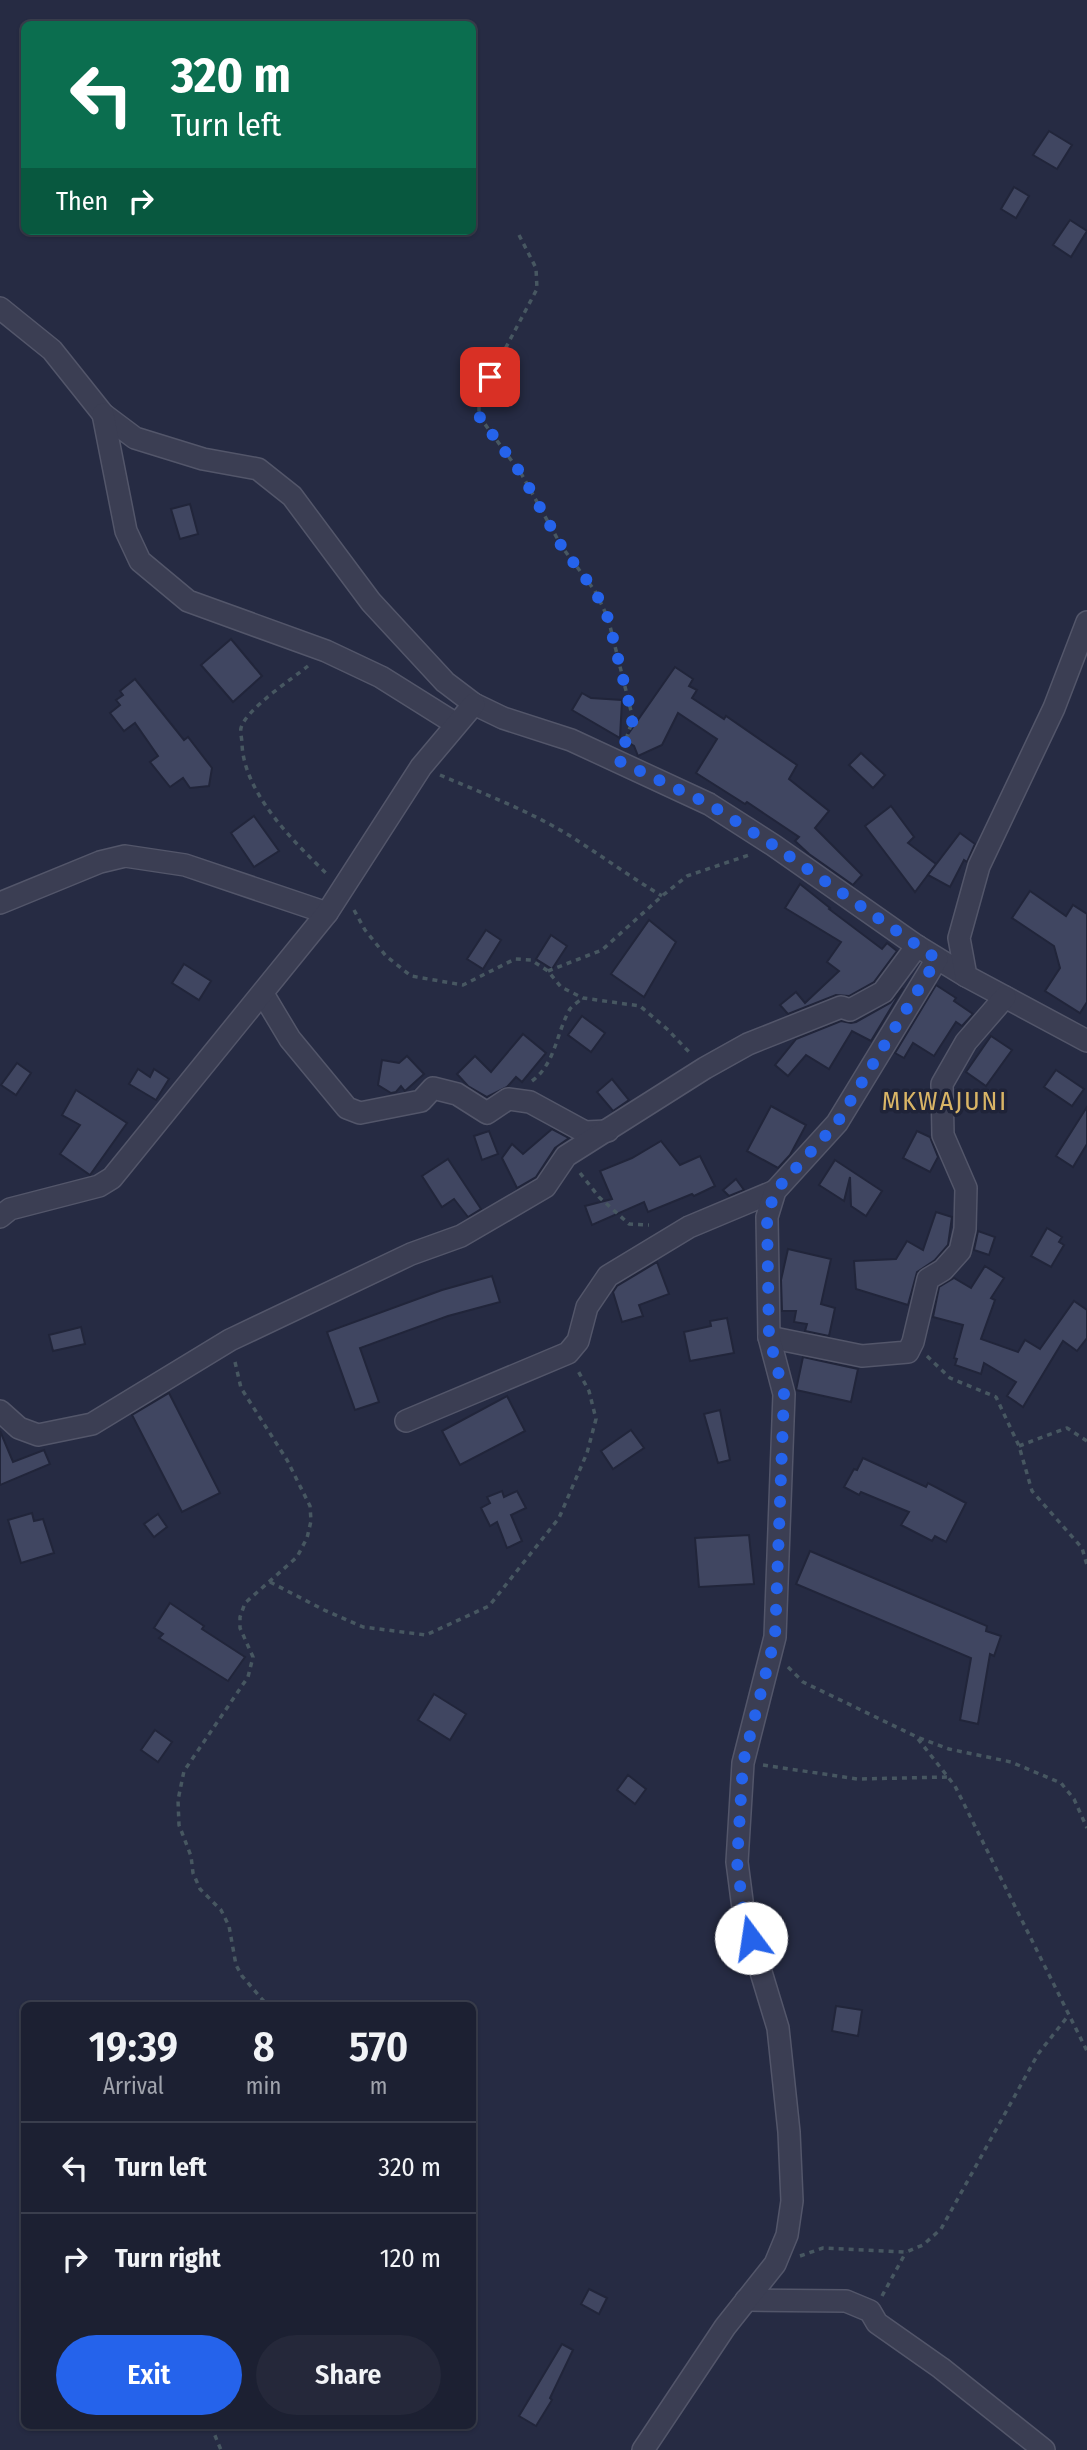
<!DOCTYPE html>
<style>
:root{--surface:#1c2032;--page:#25283a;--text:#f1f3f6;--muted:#a0a3ac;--line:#3a3e4d;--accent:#2563eb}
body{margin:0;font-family:"Fira Sans Condensed",sans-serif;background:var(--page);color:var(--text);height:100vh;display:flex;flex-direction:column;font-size:26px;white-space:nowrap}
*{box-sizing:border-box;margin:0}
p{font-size:23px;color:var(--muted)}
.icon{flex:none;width:38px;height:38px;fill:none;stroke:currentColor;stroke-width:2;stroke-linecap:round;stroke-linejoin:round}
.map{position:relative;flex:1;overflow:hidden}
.drawer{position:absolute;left:21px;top:2002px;width:455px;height:427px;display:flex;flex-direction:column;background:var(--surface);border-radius:10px;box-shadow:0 2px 5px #0004,0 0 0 2px var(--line)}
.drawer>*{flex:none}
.guide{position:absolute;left:21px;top:21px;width:455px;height:214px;border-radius:10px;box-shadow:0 2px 5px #0004,0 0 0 2px var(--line);background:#0b6e4f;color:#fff;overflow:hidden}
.pin{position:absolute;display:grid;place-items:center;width:60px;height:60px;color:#fff;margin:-30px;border-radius:14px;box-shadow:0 4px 10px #0006}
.me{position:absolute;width:77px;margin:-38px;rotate:346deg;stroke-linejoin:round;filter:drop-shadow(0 0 5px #0008)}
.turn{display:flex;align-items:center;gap:24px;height:147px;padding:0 35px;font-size:32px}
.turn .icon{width:91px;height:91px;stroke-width:2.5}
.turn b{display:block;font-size:49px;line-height:60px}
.then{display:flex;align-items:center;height:66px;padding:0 35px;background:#0003;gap:14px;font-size:26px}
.eta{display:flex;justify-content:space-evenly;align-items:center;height:119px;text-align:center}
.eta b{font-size:42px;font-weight:600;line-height:49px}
.action{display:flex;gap:14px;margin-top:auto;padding:14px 35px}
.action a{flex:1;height:80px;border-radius:42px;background:var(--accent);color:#fff;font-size:28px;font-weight:600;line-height:80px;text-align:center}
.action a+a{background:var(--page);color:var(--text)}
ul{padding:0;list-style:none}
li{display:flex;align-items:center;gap:21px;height:91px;padding:0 35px;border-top:2px solid var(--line)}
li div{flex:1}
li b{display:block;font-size:26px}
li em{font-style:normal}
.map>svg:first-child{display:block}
.building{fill:#404661;stroke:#21253a;stroke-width:2}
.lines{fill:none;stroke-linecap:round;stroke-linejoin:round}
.minor-casing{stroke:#53566a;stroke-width:24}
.path{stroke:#475761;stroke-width:3.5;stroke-dasharray:5 5;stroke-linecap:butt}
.minor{stroke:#3b3e53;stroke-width:21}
.route{stroke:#2563eb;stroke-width:12;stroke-dasharray:0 21.6}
.labels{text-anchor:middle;stroke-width:7;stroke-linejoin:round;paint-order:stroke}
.quarter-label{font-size:26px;letter-spacing:2px;fill:#d9b566;stroke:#1f2338}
</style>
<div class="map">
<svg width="1087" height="2450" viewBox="0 0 1087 2450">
<rect width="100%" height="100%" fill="#262b43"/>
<g class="building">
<polygon points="1049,131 1072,145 1057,169 1033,155"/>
<polygon points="1014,187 1029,196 1016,218 1001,209"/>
<polygon points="1070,220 1087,231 1071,257 1053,245"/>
<polygon points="190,504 198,534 180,539 171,509"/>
<polygon points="231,639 262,676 233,702 201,665"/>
<polygon points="675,667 693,679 689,686 697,690 692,698 724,719 726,716 797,765 789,779 829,811 815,828 862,875 853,885 809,854 795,841 799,837 747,802 745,804 696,773 717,739 678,713 662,745 638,756 634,746 624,740"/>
<polygon points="135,679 184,740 188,737 212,768 209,786 190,788 183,778 170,787 150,762 158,756 135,723 124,731 110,713 120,705 116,700 123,695 120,691"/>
<polygon points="582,693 591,698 622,700 620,738 572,710"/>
<polygon points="861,753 885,775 873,788 849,765"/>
<polygon points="891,806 914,837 908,843 936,864 915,892 865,826"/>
<polygon points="254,816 279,851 254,867 231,833"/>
<polygon points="960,833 975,844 967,862 964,860 950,887 928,875"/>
<polygon points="800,884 830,908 829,909 882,949 887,943 897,951 874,982 849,996 836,995 788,1014 780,1005 796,992 805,1003 839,971 827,962 841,942 785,908"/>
<polygon points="1030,891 1066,916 1073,905 1087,914 1087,1002 1080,1013 1045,991 1060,968 1054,946 1012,918"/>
<polygon points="649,920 676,942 644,997 611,974"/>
<polygon points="486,930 501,940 483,969 467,959"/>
<polygon points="551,935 567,946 552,969 536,959"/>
<polygon points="184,964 211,981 199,1000 172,983"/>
<polygon points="936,985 956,998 954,1001 973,1014 962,1026 956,1022 934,1056 913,1043 904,1058 895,1053"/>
<polygon points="903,988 871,1041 852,1031 829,1069 806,1055 788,1076 775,1065 796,1039 841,1021 851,1023 856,1022 890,1003"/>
<polygon points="582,1016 605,1033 591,1052 568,1035"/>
<polygon points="523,1034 546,1053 522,1082 516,1077 507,1087 487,1097 468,1086 457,1074 475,1056 491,1072"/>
<polygon points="991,1036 1012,1050 986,1086 966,1072"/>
<polygon points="407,1056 424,1074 405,1091 401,1086 396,1092 391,1093 378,1085 382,1060 399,1063"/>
<polygon points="17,1063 31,1073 16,1095 1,1085"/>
<polygon points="138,1069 150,1077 154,1069 169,1079 156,1100 129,1084"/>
<polygon points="1056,1070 1084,1089 1072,1106 1044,1087"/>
<polygon points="612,1079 629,1100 613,1111 597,1092"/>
<polygon points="76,1090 127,1123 90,1175 60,1154 80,1125 62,1115"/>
<polygon points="771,1106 806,1125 790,1155 778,1168 747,1151"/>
<polygon points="1087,1107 1087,1144 1073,1167 1056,1156"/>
<polygon points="552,1129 569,1138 555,1148 536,1177 517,1188 502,1158 512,1144 523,1154"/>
<polygon points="489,1131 498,1154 482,1160 474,1136"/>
<polygon points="917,1131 930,1137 938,1157 930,1172 903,1158"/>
<polygon points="661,1141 680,1165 700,1156 715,1186 694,1196 692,1194 648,1212 644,1202 592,1225 585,1206 612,1199 600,1171 632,1158"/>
<polygon points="448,1159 481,1209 468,1217 454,1199 442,1207 422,1176"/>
<polygon points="835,1160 882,1191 866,1216 851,1206 850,1177 844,1201 819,1185"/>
<polygon points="736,1179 744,1190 729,1196 723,1190"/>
<polygon points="936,1212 952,1217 948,1245 935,1260 917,1272 908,1305 856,1289 854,1261 896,1259 907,1241 923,1250"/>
<polygon points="1047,1228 1062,1237 1059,1242 1064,1245 1051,1267 1031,1256"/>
<polygon points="978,1231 995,1237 989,1255 974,1250"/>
<polygon points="788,1249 831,1259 821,1304 835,1308 829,1336 805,1331 807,1324 794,1322 796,1311 782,1311 781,1280"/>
<polygon points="657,1262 669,1294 639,1305 643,1316 622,1322 613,1292 617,1286"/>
<polygon points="985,1266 1004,1278 991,1298 995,1300 981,1339 1018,1352 1025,1340 1040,1349 1074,1301 1087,1310 1087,1338 1077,1351 1063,1341 1023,1407 1007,1396 1016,1382 984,1363 981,1374 955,1365 957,1359 954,1358 963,1325 933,1317 939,1287 954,1278 971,1288"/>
<polygon points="492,1276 500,1302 448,1316 360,1348 379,1402 355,1410 327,1332 442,1290"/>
<polygon points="727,1318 734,1353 690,1361 684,1332 711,1326 710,1321"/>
<polygon points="81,1327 85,1344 53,1351 49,1335"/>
<polygon points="803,1357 858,1369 851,1402 796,1390"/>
<polygon points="169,1393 220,1493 182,1512 132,1415"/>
<polygon points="507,1396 525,1431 460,1465 442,1431"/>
<polygon points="720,1410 730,1460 718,1463 704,1414"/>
<polygon points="631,1430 644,1448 613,1469 601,1451"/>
<polygon points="0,1431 13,1462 44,1450 50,1464 0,1485"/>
<polygon points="863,1458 926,1487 928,1483 966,1503 946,1542 935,1536 932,1541 901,1525 909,1512 861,1492 859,1495 844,1487 854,1469 857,1470"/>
<polygon points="502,1491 504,1497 517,1491 526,1508 511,1515 522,1541 507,1548 497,1522 490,1526 481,1508 490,1503 487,1497"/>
<polygon points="32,1513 34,1521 43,1519 54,1553 21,1563 8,1520"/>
<polygon points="158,1514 167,1527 154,1537 144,1524"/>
<polygon points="749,1535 754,1584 699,1587 695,1538"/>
<polygon points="810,1551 987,1626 986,1631 1001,1636 994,1656 990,1654 978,1724 960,1720 971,1658 796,1584"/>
<polygon points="170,1603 204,1626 202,1629 245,1657 228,1681 159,1638 163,1634 154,1628"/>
<polygon points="434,1694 466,1714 450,1740 418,1720"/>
<polygon points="155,1730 172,1742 158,1762 141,1750"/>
<polygon points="628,1775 646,1789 635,1804 617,1790"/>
<polygon points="836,2006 862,2010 858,2036 832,2031"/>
<polygon points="589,2289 607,2298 599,2314 581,2304"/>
<polygon points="562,2344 573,2350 550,2398 552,2400 536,2426 519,2416"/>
</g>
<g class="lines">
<defs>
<g id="minor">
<polyline points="0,308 52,350 103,414 135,438 203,459 258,469 292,496 371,602 445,682 474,704 503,718 571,740 709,804 773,845 917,946 966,976"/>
<polyline points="103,414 126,531 140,561 188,601 326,651 381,677 456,724"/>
<polyline points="1087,622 1054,708 979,866 959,938 966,976 1087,1041"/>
<polyline points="0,903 100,862 125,856 185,865 327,913"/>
<polyline points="263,994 290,1039 347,1108 360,1113 421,1101 433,1088 457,1094 487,1113 508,1099 530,1102 585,1132 608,1131"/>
<polyline points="0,1217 10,1209 99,1186 112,1178 327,913 421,767 474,704"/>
<polyline points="769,1337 862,1356 908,1352 913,1342 928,1279 943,1270 960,1251 965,1229 966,1188 943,1135 942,1084 966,1042 1005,997"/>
<polyline points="0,1411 19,1428 38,1435 92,1424 230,1340 411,1254 461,1236 545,1187 566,1156 705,1068 748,1044 841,1007 850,1010 883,992 917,946"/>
<polyline points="406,1421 568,1353 578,1341 587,1307 608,1276 689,1227 775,1191"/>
<polyline points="746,2300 846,2301 870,2311 877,2323 941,2368 1044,2450"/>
<polyline points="643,2450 725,2327 775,2264 787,2235 792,2201 789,2132 778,2028 744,1916 737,1862 743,1763 775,1637 784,1394 769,1337 767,1217 775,1191 837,1123 937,959"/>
</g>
</defs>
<use href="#minor" class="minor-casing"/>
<g class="path">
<polyline points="519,235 536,268 537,289 479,398 479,416 522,475 562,547 595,591 608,618 633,719 625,742"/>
<path d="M 308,666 C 292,679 246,709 241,728 C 240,732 242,739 242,744 C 244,794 295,843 329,876"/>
<path d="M 440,775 C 482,793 527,810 567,834 C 599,854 629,876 662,896"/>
<polyline points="354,910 365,930 386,956 411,976 463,985 515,959 531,960 548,971 561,987 583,998 640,1006 667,1029 691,1054"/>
<polyline points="548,971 602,950 662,896 687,876 749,855"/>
<path d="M 532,1081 C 556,1063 556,1033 570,1009 C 573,1005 579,1001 583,998"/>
<polyline points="580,1173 599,1197 629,1224 649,1225"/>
<polyline points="927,1356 950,1378 996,1397 1019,1446 1032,1491 1082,1548 1087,1565"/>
<polyline points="235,1362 241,1388 287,1460 310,1506 311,1521 307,1538 297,1557 245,1603 240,1617 240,1628 253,1657 248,1677 184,1771 178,1800 179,1825 191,1856 193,1873 200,1889 221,1910 229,1926 236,1965 242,1976 268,2006"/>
<polyline points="1019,1446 1067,1428 1087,1441"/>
<polyline points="270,1582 324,1610 363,1627 426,1635 489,1606 559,1518 587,1453 596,1419 589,1391 577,1369"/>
<polyline points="788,1667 803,1682 917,1737 949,1749 1011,1762 1061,1783 1074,1799 1087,1828"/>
<polyline points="918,1739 955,1786 1087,2051"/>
<polyline points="763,1765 857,1779 949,1777"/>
<polyline points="800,2256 823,2248 906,2252 923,2245 941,2229 1038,2054 1068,2016"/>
<polyline points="882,2296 906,2252"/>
<polyline points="211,2426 221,2450"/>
</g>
<use href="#minor" class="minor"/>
</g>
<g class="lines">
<polyline class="route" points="490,377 479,398 479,416 522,475 562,547 595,591 608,618 633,719 619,761 709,804 773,845 937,959 837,1123 775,1191 767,1217 769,1337 784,1394 775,1637 743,1763 737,1862 744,1916 751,1938"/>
</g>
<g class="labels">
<g class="quarter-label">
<text x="945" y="1110">MKWAJUNI</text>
</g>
</g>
</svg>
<div class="pin" style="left:490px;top:377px;background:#d93025"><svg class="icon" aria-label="arrive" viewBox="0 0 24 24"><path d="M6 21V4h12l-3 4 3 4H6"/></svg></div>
<svg class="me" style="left:751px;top:1938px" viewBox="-20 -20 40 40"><circle r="19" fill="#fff"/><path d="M0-13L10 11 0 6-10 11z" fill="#2563eb"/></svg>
<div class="guide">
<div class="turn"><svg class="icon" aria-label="left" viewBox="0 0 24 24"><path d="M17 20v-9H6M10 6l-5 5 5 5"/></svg><div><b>320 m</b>Turn left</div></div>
<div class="then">Then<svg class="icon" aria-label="right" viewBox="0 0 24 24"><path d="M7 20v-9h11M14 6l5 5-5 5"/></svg></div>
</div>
<section class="drawer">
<div class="eta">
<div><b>19:39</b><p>Arrival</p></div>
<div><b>8</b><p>min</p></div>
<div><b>570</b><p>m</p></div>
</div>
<ul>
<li><svg class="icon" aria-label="left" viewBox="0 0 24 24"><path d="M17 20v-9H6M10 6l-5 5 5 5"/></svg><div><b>Turn left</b></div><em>320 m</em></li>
<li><svg class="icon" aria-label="right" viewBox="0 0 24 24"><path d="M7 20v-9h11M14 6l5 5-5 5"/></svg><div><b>Turn right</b></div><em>120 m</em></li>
</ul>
<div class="action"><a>Exit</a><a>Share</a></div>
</section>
</div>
